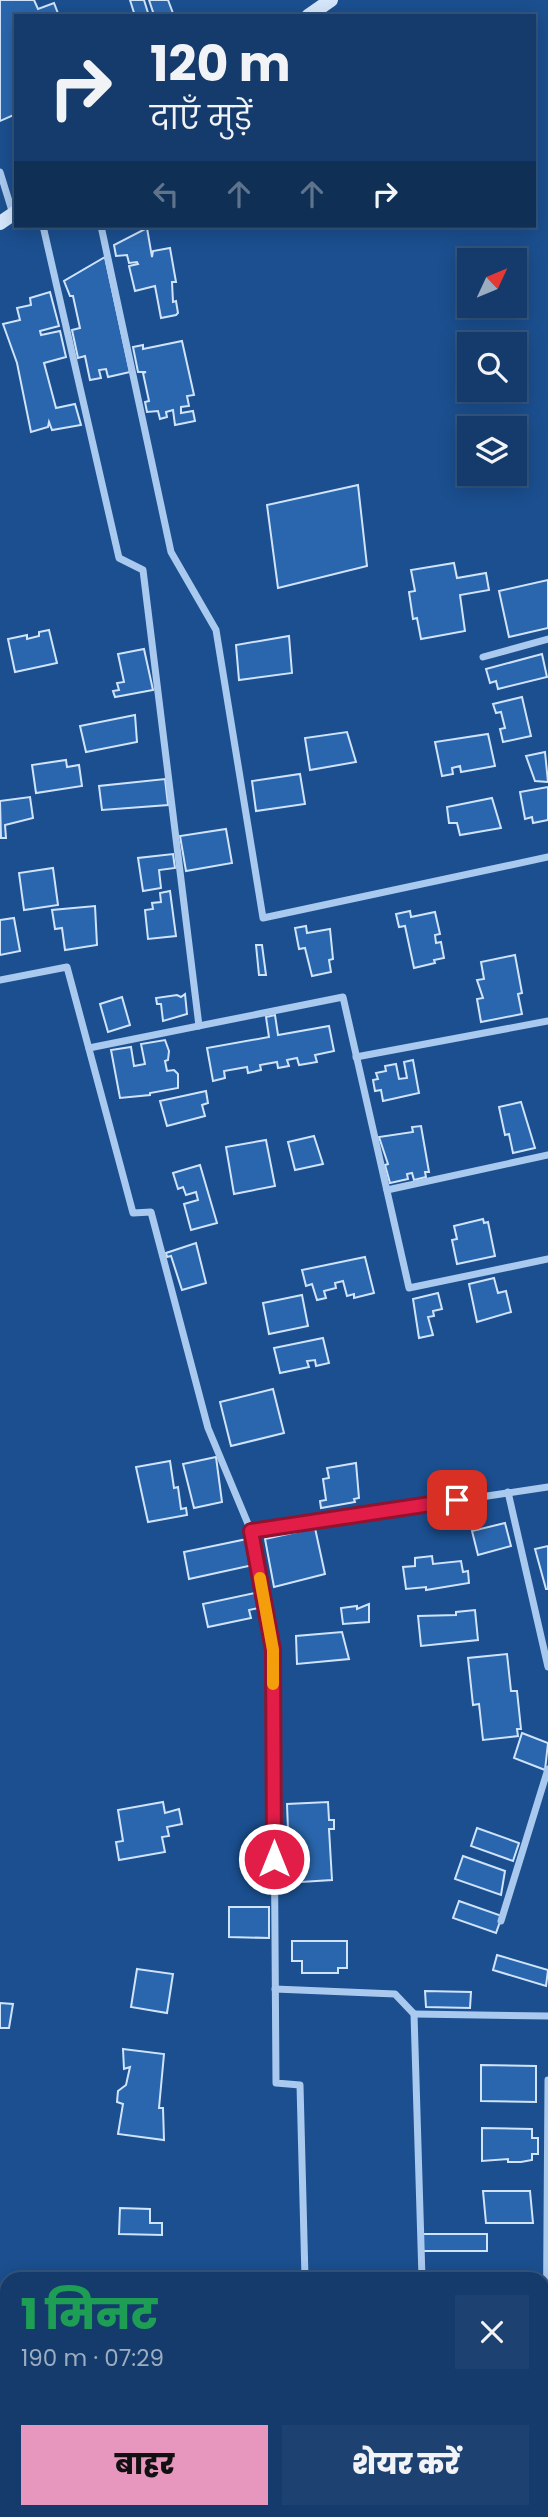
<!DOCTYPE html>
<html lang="hi">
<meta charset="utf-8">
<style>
:root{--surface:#143b6b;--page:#1d4271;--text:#f1f3f6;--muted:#9dadc1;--line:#33557e;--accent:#e797bd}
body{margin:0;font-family:Poppins,"Noto Sans Devanagari",sans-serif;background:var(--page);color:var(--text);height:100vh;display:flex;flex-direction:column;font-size:26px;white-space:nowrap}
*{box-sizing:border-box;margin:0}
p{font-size:23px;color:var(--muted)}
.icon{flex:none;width:38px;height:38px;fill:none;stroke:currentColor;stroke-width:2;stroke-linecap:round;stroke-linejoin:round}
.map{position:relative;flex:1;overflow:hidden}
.panel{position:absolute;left:0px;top:2272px;width:550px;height:247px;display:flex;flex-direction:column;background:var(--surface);border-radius:21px 21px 0 0;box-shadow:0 4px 18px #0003,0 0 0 2px var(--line)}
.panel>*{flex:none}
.hud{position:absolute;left:14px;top:14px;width:522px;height:214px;border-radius:0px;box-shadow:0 4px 18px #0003,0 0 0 2px var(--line);background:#143b6b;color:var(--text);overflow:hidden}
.needle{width:46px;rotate:46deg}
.tools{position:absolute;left:457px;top:248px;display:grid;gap:14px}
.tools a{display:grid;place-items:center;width:70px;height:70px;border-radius:0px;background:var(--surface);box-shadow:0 4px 18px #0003,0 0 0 2px var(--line);font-size:35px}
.pin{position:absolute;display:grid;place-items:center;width:60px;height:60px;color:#fff;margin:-30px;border-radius:14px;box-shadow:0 4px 10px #0006}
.me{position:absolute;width:77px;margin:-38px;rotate:0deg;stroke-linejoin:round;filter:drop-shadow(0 0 5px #0008)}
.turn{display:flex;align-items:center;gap:24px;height:147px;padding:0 21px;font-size:32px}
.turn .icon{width:91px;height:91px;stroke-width:2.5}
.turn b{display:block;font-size:49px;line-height:60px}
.lanes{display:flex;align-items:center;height:66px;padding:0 21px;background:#0003;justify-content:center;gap:35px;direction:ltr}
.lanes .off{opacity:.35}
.round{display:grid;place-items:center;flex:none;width:74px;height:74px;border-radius:0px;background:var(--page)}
.head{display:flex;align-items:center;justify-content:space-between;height:119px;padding:0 21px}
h1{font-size:42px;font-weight:800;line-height:52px;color:#1e9e55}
.action{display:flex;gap:14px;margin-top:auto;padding:14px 21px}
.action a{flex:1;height:80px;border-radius:0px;background:var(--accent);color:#111;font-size:28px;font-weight:800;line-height:80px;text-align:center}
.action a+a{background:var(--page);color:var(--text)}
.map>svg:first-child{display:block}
.building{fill:#2a66ad;stroke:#cfe3fa;stroke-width:2}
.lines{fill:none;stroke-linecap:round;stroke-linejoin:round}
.minor{stroke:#a9c9ee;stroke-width:7}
.secondary{stroke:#d6e6fa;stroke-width:14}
.route-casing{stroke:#92132f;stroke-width:18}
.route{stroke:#e11d48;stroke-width:12}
.slow{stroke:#f59e0b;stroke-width:12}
</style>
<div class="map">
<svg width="548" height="2517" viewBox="0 0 548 2517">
<rect width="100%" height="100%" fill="#1b4f8f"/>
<g class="building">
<polygon points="0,0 34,0 38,9 54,3 59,16 16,16 16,114 0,121"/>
<polygon points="130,0 144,0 149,16 135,16"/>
<polygon points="149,0 168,0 174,16 154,15"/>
<polygon points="147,228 152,257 153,251 170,248 176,282 172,282 173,302 176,301 178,313 176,315 161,318 155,286 135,291 129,266 138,264 137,262 129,263 127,255 116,256 114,245"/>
<polygon points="105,257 130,372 108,377 106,369 99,370 101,378 90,380 85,356 78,358 72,330 80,328 73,296 70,296 64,281"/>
<polygon points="50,292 59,326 40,331 41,335 60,331 66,357 44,363 56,408 75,404 81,425 52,430 49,422 48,427 31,432 17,363 3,324 20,320 17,308 31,305 30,298"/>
<polygon points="182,341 194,395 187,396 189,406 181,407 181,413 193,411 195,421 175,425 173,410 166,412 167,417 160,419 158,411 147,412 145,402 149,401 143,373 146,372 138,372 133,347 143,345 143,349"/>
<polygon points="358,485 367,566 278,588 267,505"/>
<polygon points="454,563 457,578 486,573 489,590 460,595 465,631 421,639 417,618 413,619 409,592 415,591 411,570"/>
<polygon points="548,580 548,628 509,637 499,591"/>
<polygon points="49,630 57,663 15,672 8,639 27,635 27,639 39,636 39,632"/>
<polygon points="289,636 292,673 239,680 236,645"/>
<polygon points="144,649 153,690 115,697 113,691 119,690 117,683 124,682 118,654"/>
<polygon points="542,654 547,677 498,689 496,681 490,683 486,669"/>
<polygon points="522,697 531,736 503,742 500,729 505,728 501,712 496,713 493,704"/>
<polygon points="135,715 137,742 86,752 80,726"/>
<polygon points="347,732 356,762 310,770 305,738"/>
<polygon points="488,734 495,766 461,772 460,766 452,768 453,774 442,776 435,742"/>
<polygon points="545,752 548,782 535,781 526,756"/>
<polygon points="66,760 67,767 79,765 82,786 36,793 32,765"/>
<polygon points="300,774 305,804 256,811 252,781"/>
<polygon points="165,779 168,805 102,810 99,786"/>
<polygon points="548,787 548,820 533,823 532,817 525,819 520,792"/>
<polygon points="30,797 33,818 5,825 6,838 1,838 0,801"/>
<polygon points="492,798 501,828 460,835 457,823 449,823 447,807"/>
<polygon points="226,829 232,863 186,871 180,836"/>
<polygon points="173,854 175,868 159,870 161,888 143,891 138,858"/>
<polygon points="53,868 58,905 24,910 19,873"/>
<polygon points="170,891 176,936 148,939 145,910 153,909 152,903 161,902 160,893"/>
<polygon points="95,906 97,945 65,950 62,928 55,929 52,910"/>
<polygon points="410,911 411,917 435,912 440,934 435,935 436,943 441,942 444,958 434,960 435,963 414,968 405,926 399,927 396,914"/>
<polygon points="14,918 20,951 0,955 0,920"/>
<polygon points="306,926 307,933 330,929 333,959 329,960 331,972 312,976 305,948 299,949 295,928"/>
<polygon points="256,945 262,945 266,975 259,975"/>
<polygon points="515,955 522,993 518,994 522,1014 481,1022 477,999 483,998 477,980 484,979 481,962"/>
<polygon points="185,994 187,1014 163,1021 161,1004 157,1004 156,998 177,995 181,997"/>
<polygon points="122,997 130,1025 108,1032 100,1004"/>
<polygon points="275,1015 278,1035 329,1026 334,1051 315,1055 317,1062 299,1065 297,1058 287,1060 289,1066 278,1068 277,1062 260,1065 261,1070 248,1073 247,1067 224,1071 225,1078 213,1081 207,1048 269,1037 266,1017"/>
<polygon points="165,1040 169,1051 168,1060 165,1061 167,1071 174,1070 178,1074 178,1088 150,1093 150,1095 120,1098 111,1050 131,1047 134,1066 145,1064 141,1044"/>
<polygon points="413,1060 419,1093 383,1101 381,1090 375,1091 373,1080 378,1079 376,1073 386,1071 385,1066 396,1064 399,1079 407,1078 404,1062"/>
<polygon points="206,1091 208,1103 202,1105 205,1116 167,1126 160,1101"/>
<polygon points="521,1102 535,1148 513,1153 509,1134 505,1135 499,1107"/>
<polygon points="421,1126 429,1172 425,1172 426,1177 414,1180 412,1173 407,1174 408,1179 390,1183 385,1165 388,1164 379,1137 413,1132 412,1127"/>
<polygon points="314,1136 323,1164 295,1170 288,1142"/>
<polygon points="266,1140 275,1186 234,1194 226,1147"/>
<polygon points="200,1165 217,1223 191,1230 184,1204 198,1200 196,1192 186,1195 183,1187 178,1189 173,1173"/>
<polygon points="483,1219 484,1223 488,1222 495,1256 457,1264 452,1240 457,1239 454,1226"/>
<polygon points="196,1243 206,1283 182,1290 171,1256 167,1257 166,1253"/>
<polygon points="365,1257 374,1293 354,1298 354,1294 347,1296 343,1281 335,1283 336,1288 324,1291 326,1298 317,1300 312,1284 306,1286 302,1270"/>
<polygon points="494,1278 498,1293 506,1291 511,1312 477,1322 469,1284"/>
<polygon points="438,1293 442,1309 433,1311 434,1316 428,1317 433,1335 419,1338 413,1299"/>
<polygon points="302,1295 308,1326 269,1334 263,1303"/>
<polygon points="323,1338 329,1363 316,1366 315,1360 307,1361 309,1367 280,1373 274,1348"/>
<polygon points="273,1389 284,1433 231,1446 220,1402"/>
<polygon points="216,1457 222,1502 194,1508 183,1464"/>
<polygon points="170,1461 174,1488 178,1487 181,1509 186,1508 187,1515 148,1522 136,1467"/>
<polygon points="356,1463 359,1498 354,1499 355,1502 321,1508 320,1501 326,1500 323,1479 329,1478 327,1468"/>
<polygon points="505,1523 511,1546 478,1555 472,1531"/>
<polygon points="315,1528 325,1574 274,1587 265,1539"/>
<polygon points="247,1539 253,1565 189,1579 184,1552"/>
<polygon points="548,1546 548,1589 546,1589 535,1549"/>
<polygon points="432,1556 433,1564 461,1561 463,1572 468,1571 469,1583 426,1590 426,1587 406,1589 403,1567 415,1566 415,1558"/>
<polygon points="260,1592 263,1607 249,1610 251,1618 208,1627 203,1604"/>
<polygon points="369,1604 369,1622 343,1624 341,1608 357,1606 357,1609"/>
<polygon points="475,1610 478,1640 421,1646 418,1616 456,1615 456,1612"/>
<polygon points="342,1632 349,1659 297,1664 296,1636"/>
<polygon points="507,1654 511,1691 517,1691 521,1729 517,1729 518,1736 483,1740 479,1704 473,1705 468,1658"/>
<polygon points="522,1733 548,1743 545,1770 514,1758"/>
<polygon points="163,1802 165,1813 179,1809 182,1824 167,1827 169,1836 162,1837 165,1852 119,1860 116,1842 123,1841 118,1810"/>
<polygon points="328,1802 329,1820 334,1820 334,1829 329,1829 332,1880 285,1883 282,1831 288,1830 287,1804"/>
<polygon points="477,1828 519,1843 513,1861 471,1846"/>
<polygon points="463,1856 505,1871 501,1895 455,1879"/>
<polygon points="459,1901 502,1916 496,1933 453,1918"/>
<polygon points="229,1907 269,1907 269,1938 229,1937"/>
<polygon points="292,1941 347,1941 347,1968 338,1968 338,1973 302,1973 302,1961 292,1961"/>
<polygon points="497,1955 548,1970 546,1986 493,1970"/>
<polygon points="137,1969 173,1974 167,2013 131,2007"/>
<polygon points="425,1991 471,1992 470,2008 426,2007"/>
<polygon points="0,2003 13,2004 9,2028 0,2028"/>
<polygon points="123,2049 164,2054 159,2108 163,2108 164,2140 118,2134 123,2104 117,2102 118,2091 126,2085 130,2067 124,2069"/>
<polygon points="481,2065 536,2066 536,2102 481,2101"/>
<polygon points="482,2128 532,2129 532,2138 538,2138 538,2154 532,2154 532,2160 521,2162 508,2162 508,2159 482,2161"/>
<polygon points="483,2191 530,2191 533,2223 486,2223"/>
<polygon points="120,2208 150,2209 150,2223 162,2223 162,2235 119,2234"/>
<rect x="422" y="2234" width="65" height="17"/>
</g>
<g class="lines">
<g class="minor">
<polyline points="0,172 13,214"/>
<polyline points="43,226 119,558 143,570 199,1026"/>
<polyline points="101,226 171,552 216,630 263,918 548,857"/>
<polyline points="483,657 548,639"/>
<polyline points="0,980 67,967 133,1213 151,1212 208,1428 251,1531 548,1487"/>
<polyline points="89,1048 343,997 409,1288 548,1259"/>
<polyline points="356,1057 548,1021"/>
<polyline points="387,1190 548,1155"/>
<polyline points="508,1492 548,1667"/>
<polyline points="251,1531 273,1650 276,2083 300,2085 305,2278"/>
<polyline points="501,1921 548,1769"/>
<polyline points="275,1989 395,1994 414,2014 422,2278"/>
<polyline points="414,2014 548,2016"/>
<polyline points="0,2424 7,2426"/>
<polyline points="316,2511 330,2517"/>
<polyline points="263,2517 263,2511"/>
<polyline points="416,2517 416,2511"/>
<polyline points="545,2517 548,2080"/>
</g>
<g class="secondary">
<polyline points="308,16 331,0"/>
<polyline points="0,223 16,212"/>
</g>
</g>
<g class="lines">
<defs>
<polyline id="route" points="274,1859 273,1650 251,1531 457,1500"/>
</defs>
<use href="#route" class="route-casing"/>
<use href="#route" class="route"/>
<polyline class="slow" points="260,1578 273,1650 273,1684"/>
</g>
</svg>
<div class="tools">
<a><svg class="needle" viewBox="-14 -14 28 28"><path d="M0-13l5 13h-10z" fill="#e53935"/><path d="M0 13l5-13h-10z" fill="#9dadc1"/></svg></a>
<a><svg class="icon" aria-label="search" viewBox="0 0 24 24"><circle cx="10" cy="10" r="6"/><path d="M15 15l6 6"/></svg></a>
<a><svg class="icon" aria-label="layers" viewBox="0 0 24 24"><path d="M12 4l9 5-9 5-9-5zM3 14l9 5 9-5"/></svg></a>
</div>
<div class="pin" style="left:457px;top:1500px;background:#d93025"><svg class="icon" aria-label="arrive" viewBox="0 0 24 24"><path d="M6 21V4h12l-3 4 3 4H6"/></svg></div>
<svg class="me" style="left:274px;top:1859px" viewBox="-20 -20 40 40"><circle r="17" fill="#e11d48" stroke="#fff" stroke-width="3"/><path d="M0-11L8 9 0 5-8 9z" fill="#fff"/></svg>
<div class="hud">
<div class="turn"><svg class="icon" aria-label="right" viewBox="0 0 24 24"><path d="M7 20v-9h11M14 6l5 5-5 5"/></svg><div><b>120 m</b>दाएँ मुड़ें</div></div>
<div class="lanes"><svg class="icon off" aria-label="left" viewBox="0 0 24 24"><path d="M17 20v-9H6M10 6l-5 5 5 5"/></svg><svg class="icon off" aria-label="ahead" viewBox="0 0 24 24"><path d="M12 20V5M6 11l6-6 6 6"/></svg><svg class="icon off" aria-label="ahead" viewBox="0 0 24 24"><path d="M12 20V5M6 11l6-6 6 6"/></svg><svg class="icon" aria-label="right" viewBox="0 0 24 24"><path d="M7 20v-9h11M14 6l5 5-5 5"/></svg></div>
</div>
<section class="panel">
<div class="head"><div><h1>1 मिनट</h1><p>190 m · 07:29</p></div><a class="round"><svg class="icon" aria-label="close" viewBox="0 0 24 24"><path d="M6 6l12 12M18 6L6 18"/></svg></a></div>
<div class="action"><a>बाहर</a><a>शेयर करें</a></div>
</section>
</div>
